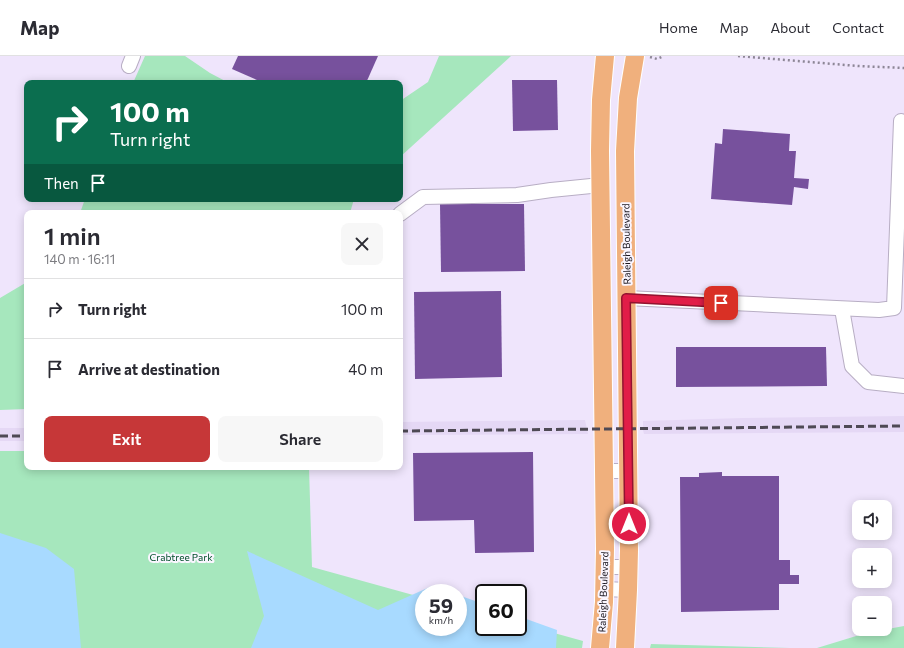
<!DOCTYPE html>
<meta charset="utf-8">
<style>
:root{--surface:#fff;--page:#f7f7f7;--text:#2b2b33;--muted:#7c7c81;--line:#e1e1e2;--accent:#c63738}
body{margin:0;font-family:Commissioner,sans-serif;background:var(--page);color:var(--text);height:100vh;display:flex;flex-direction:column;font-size:15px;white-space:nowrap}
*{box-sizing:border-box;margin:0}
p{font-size:13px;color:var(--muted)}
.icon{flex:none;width:22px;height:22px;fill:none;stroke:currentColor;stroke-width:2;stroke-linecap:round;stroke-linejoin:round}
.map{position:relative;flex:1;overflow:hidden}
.details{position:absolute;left:24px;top:154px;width:379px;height:260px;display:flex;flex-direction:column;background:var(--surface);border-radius:8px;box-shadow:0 2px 10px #0003}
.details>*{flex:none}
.guide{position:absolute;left:24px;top:24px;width:379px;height:122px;border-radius:8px;box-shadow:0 2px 10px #0003;background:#0b6e4f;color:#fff;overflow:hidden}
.controls{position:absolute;left:852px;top:444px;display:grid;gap:8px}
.controls a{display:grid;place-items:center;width:40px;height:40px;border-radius:8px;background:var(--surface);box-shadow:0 2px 10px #0003;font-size:20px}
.speed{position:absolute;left:415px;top:528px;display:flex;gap:8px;font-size:20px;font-weight:700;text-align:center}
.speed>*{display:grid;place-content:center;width:52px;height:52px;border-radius:50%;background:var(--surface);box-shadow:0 2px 10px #0003;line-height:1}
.speed small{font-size:10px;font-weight:400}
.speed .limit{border:2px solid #111;border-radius:6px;background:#fff;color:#111}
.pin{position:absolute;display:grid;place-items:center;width:34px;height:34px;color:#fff;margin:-17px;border-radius:8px;box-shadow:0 2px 6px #0006}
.me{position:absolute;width:44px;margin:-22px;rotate:0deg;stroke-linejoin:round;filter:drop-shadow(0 0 3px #0008)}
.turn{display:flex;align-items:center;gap:14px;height:84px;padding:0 20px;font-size:18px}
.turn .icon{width:52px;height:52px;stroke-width:2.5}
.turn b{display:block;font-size:28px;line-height:34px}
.then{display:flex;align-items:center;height:38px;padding:0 20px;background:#0003;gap:8px;font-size:15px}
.round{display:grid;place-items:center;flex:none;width:42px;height:42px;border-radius:8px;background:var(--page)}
.summary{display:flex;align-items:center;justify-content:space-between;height:68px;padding:0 20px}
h1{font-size:24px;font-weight:600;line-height:30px}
.button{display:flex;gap:8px;margin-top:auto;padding:8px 20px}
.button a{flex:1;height:46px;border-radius:8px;background:var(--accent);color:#fff;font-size:16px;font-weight:600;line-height:46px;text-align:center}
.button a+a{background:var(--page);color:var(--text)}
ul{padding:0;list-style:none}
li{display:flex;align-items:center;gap:12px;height:60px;padding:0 20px;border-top:1px solid var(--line)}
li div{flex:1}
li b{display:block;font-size:15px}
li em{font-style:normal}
header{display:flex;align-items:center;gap:24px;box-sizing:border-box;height:56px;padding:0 20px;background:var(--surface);border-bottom:1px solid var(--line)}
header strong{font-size:19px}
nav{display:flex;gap:22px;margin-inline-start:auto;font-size:14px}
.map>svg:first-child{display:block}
.built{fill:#e5d8f5}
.green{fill:#a6e7bd}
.water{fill:#a8daff}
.building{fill:#77519d}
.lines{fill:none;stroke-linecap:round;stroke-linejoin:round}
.minor-casing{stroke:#b8aec4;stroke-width:16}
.major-casing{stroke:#fff;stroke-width:20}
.path{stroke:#8d8696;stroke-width:2.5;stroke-dasharray:2 3;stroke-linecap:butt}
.minor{stroke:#fff;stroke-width:14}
.major{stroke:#f0b07d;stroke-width:18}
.rail{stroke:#4e4954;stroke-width:3;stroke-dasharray:8 4;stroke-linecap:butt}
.route-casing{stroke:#92132f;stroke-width:10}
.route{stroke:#e11d48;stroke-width:7}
.labels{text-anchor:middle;stroke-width:4;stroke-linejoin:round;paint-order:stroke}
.street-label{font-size:10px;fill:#1a161e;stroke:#faf6ff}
.park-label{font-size:10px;fill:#004e2a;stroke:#faf6ff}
</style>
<header>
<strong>Map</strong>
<nav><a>Home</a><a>Map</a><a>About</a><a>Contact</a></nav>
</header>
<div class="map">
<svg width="904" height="592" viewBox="0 0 904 592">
<rect width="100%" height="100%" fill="#efe5fc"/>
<g class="built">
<polygon points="904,360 904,376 644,378 643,374 643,365 743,362"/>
<polygon points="585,364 588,378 400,379 400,366"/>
<rect x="0" y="372" width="27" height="13"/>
</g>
<g class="green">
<polygon points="145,0 185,0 210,17 229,27 133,27"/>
<polygon points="439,0 511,0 400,101 400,45 428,26"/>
<polygon points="85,143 354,143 350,157 80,157"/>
<polygon points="27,226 27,353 0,354 0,242"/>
<polygon points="0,395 27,395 27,411 309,411 312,511 424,542 424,571 518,571 518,567 583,585 582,592 0,592"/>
<polygon points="904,570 904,592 817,592 866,577"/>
<polygon points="651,588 790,592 650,592"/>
</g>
<g class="water">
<polygon points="0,477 46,492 74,513 81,592 0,592"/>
<polygon points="247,495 378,554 432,530 452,537 424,537 424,571 458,571 458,539 484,548 484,571 518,571 518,560 557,574 556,592 251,592 264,560"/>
</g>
<g class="building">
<polygon points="238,0 378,0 366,27 264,27 232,13"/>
<polygon points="512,24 557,24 558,74 513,75"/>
<polygon points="723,73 790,78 789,95 796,95 794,122 809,123 808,133 794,131 792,149 711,143 715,87 722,88"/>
<polygon points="440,148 524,148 525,215 441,216"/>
<polygon points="501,235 502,321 415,323 414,236"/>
<polygon points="676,291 826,291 827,330 676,331"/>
<polygon points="533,396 534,496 475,497 474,464 414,465 413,397"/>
<polygon points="722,416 722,420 779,420 779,504 790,504 790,519 799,519 799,528 779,528 779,554 681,556 680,421 699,421 699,417"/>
</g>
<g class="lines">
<defs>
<g id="minor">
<polyline points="129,10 133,0"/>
<polyline points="400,158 423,141 517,139 551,134 601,129"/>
<polyline points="626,242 879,254 894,252 901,65"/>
<polyline points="842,253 852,310 868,326 904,330"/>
<polyline points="604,415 628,415"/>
<polyline points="605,511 629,511"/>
<polyline points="604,533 628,534"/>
</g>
<g id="major">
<polyline points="600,592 604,546 605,493 600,95 601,44 605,0"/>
<polyline points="625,592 628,534 629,494 625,95 628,42 635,0"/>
</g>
</defs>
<use href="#minor" class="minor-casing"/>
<use href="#major" class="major-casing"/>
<g class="path">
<polyline points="738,0 858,10 904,12"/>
<polyline points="650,1 657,3 664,0"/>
</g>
<use href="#minor" class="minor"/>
<use href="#major" class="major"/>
<g class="rail">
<polyline points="400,375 904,370"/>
<polyline points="0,380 27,380"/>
</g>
</g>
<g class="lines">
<defs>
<polyline id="route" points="629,468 626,242 721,247"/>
</defs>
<use href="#route" class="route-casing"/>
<use href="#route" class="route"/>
</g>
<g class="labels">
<g class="street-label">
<text transform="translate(626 188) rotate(-91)" y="4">Raleigh Boulevard</text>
<text transform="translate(603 536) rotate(-88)" y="4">Raleigh Boulevard</text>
</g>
<g class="park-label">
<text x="181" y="505">Crabtree Park</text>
</g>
</g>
</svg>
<div class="controls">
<a><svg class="icon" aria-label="sound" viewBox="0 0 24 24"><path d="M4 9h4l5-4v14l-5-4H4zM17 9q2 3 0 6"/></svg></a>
<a>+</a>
<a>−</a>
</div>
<div class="speed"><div>59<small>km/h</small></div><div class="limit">60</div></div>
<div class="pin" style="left:721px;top:247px;background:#d93025"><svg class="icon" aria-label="arrive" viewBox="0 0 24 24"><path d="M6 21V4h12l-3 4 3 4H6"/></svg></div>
<svg class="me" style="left:629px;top:468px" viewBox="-20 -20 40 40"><circle r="17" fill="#e11d48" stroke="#fff" stroke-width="3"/><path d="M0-11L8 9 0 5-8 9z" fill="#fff"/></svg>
<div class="guide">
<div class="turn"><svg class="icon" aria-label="right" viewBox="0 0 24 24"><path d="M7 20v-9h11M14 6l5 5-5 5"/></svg><div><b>100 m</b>Turn right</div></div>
<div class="then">Then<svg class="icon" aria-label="arrive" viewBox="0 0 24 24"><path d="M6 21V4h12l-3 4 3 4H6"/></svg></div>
</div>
<section class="details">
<div class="summary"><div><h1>1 min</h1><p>140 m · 16:11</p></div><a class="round"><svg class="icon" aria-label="close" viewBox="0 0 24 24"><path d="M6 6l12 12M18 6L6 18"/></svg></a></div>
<ul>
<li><svg class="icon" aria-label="right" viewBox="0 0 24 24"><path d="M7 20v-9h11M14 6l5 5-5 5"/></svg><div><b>Turn right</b></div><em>100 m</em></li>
<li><svg class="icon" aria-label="arrive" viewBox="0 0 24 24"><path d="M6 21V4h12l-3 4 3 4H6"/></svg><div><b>Arrive at destination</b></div><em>40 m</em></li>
</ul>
<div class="button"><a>Exit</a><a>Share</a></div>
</section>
</div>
